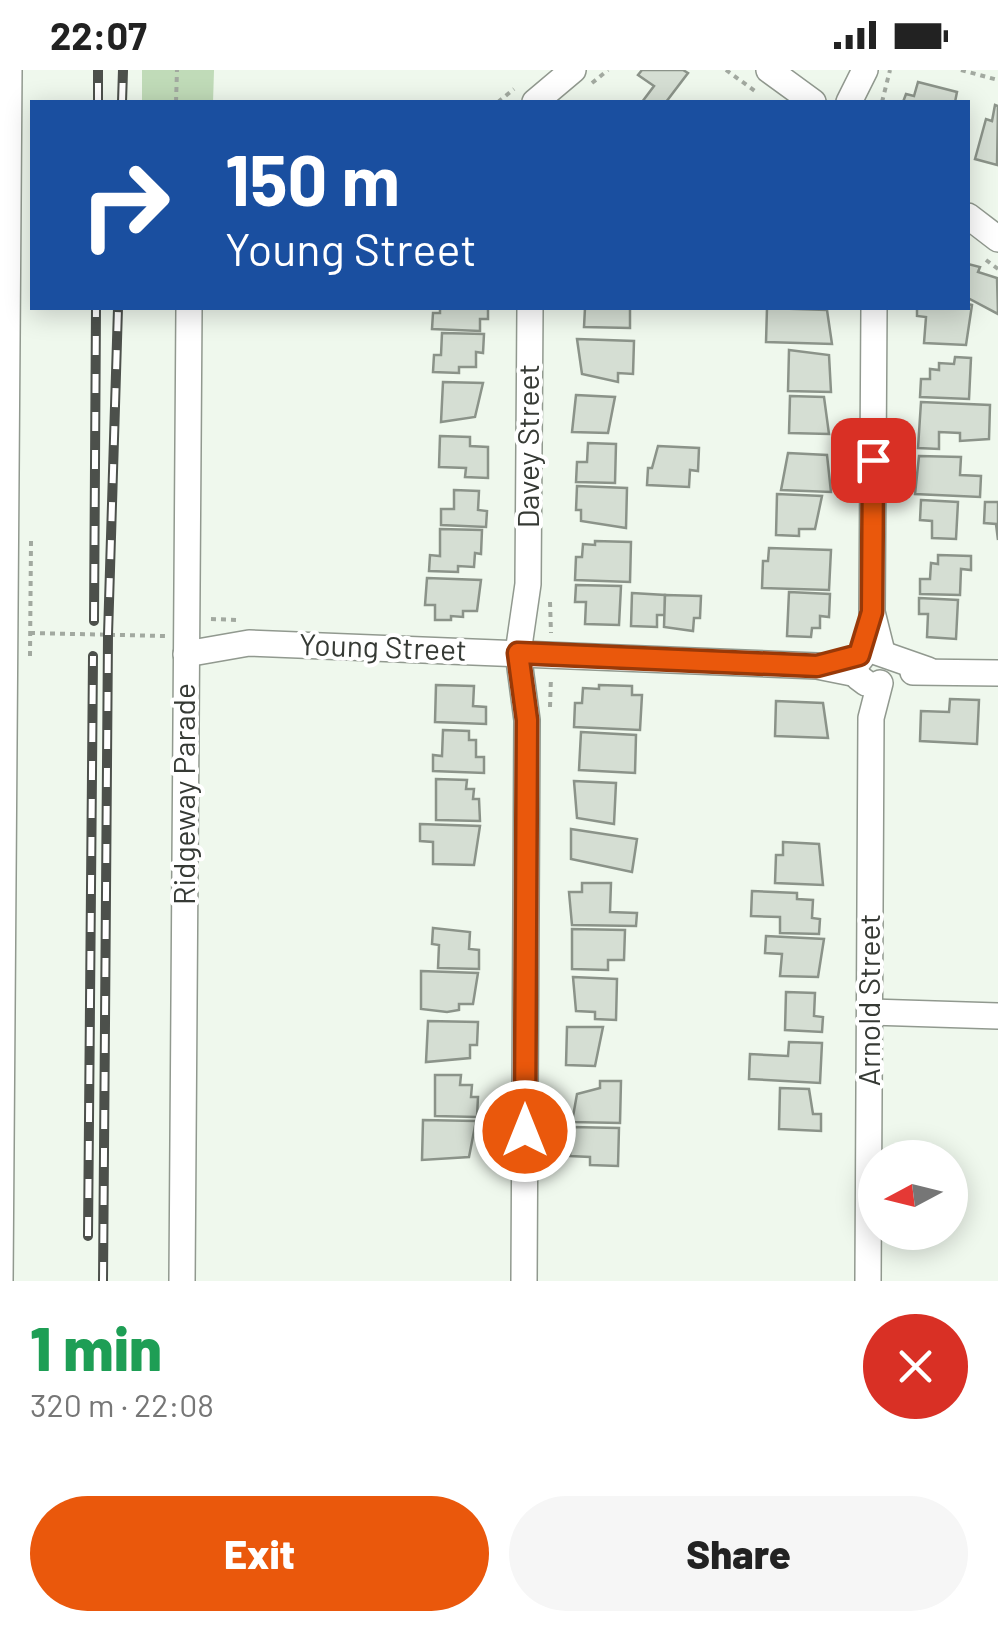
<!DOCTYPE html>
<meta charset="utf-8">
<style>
:root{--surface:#fff;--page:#f6f6f6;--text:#222;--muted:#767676;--accent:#ea580c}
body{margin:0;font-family:Barlow,sans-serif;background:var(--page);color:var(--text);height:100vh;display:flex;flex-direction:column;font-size:38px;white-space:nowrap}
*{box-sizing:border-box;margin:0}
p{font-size:32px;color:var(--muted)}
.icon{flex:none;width:55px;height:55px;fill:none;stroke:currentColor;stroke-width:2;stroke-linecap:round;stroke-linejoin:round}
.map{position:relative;height:1211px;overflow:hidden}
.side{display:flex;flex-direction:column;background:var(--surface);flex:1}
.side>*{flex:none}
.banner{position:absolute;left:30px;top:30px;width:940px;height:210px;border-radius:0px;box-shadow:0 5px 25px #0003;background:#1a4fa0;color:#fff;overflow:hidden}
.needle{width:65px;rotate:263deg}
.tools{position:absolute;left:858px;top:1070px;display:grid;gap:20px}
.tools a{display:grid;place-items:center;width:110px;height:110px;border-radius:50%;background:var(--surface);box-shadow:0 5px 25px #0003;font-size:50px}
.pin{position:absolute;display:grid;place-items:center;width:85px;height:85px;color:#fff;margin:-42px;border-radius:20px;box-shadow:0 5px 15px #0006}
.me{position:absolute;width:110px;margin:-55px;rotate:0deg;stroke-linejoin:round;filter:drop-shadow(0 0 8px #0008)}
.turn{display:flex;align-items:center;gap:35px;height:210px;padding:0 30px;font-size:45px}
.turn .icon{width:130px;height:130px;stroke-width:2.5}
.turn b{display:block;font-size:70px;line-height:85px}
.round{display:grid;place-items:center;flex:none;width:105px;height:105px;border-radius:52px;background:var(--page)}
.headline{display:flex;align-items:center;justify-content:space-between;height:170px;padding:0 30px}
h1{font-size:60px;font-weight:800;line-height:75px;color:#1e9e55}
.button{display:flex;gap:20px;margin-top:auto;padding:20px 30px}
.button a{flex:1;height:115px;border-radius:60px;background:var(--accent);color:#fff;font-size:40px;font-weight:800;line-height:115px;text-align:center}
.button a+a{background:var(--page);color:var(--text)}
.status{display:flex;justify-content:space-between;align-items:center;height:70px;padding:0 50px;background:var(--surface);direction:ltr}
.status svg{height:28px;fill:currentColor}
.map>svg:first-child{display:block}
.green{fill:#c0dbb8}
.building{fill:#d5ded3;stroke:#8b9389;stroke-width:2.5}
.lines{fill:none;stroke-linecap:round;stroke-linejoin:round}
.minor-casing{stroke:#91998f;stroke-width:28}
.path{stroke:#a2a9a0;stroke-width:4;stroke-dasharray:5 5;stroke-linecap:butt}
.minor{stroke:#fff;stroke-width:25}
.rail-casing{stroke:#4c504b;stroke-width:10}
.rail{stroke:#fff;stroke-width:6;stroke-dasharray:19;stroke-linecap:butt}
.route-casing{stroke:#983908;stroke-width:25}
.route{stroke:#ea580c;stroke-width:18}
.labels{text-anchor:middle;stroke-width:8;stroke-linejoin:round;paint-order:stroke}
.street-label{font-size:30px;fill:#363a35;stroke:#fff}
</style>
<div class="status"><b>22:07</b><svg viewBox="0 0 49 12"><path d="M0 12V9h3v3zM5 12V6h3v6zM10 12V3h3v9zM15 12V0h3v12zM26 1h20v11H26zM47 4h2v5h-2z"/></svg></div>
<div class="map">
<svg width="998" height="1211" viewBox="0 0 998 1211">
<rect width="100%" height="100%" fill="#eff8ed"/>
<polygon class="green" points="142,0 214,0 213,32 142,32"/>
<g class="building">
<polygon points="642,0 683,0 688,3 666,32 642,32 654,16 638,5"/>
<polygon points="918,12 957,22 955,32 903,32 906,24 914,26"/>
<polygon points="995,35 998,36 997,95 975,89 986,49 992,51"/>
<polygon points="968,187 968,194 980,197 978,202 997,208 998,244 968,228"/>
<polygon points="968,234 972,235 966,275 924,273 926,247 917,246 917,238"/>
<polygon points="440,238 488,238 488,249 480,249 480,261 432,259 433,243 440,243"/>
<polygon points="585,238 630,238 630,258 584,257"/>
<polygon points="767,238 827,240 832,274 766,272"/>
<polygon points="442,263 484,264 483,283 476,282 476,297 459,297 459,303 433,302 434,285 441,285"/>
<polygon points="577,269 634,271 633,304 618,303 618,312 582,304"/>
<polygon points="789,280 829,285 831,322 788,321"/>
<polygon points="955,287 971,288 969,329 920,327 921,309 930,309 930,299 939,300 939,293 954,294"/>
<polygon points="443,312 483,313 475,347 441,352"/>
<polygon points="576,325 615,327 608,363 572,362"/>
<polygon points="790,326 824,327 829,364 789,363"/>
<polygon points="921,332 990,335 989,369 960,371 960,363 939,362 939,379 918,378"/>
<polygon points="440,366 470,367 470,376 488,377 488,408 465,407 466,398 439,397"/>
<polygon points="588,373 616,374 615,413 576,412 577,392 587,392"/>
<polygon points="658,376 699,378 698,401 690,400 689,417 647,415 648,398 652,398"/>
<polygon points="788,383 827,385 831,422 781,420"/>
<polygon points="919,386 961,387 960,405 981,406 980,427 915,424"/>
<polygon points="577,416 627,418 626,458 581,451 581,440 576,440"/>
<polygon points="454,420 479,421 478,440 487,441 486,457 441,455 441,439 454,439"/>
<polygon points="777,424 822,426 815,459 799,459 799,466 776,465"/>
<polygon points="921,430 958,432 956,469 932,468 932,451 920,450"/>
<polygon points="985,432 998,432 998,470 996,454 984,453"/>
<polygon points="440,459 482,460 481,484 475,483 474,497 458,496 458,502 429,501 430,485 440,486"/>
<polygon points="595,471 631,472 630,512 575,510 576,487 582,487 583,474 595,475"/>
<polygon points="769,478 831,480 829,520 762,518 763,491 768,491"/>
<polygon points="938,485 971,486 971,500 961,499 960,525 920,524 920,509 930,509 931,493 938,494"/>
<polygon points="427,508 481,510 477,541 463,541 463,547 451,546 451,550 435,550 435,535 425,535"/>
<polygon points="576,515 621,516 619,555 585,554 586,532 575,532"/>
<polygon points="789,522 830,524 829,547 820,546 820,558 812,558 811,567 787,566"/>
<polygon points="632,523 665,525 665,545 657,545 657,557 631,556"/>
<polygon points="665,525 701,526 700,548 694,548 693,561 664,557"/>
<polygon points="919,528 958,530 956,569 927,567 928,544 919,544"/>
<polygon points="436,615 474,616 473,636 486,637 486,654 435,652"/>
<polygon points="599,615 632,616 632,625 642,625 640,660 574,657 575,633 582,633 583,618 599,619"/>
<polygon points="950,629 979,630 977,674 920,671 921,641 949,642"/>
<polygon points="776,631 823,633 828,668 775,666"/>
<polygon points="443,660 469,661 469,670 476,670 476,687 484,687 484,703 433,701 433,685 442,686"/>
<polygon points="581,662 636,665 635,703 579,700"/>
<polygon points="436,709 467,710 466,719 474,719 473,729 479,729 480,751 436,750"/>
<polygon points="574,711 616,713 614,754 577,748"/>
<polygon points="420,754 480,756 474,795 433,794 433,772 420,771"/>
<polygon points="571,759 637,769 632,802 571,789"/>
<polygon points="783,772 819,774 823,815 775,813 776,785 783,785"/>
<polygon points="582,813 611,813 610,842 637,843 636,856 572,855 569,822 582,822"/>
<polygon points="752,821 797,823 797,829 813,830 812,848 820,849 819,864 780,863 780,847 751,846"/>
<polygon points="433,858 470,862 469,879 479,880 479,899 438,898 439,875 432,874"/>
<polygon points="572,859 625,860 624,890 608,890 608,900 572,899"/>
<polygon points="766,866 824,869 818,907 780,906 782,884 765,883"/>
<polygon points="421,901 478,903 473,934 459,934 459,940 447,942 421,939"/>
<polygon points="573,907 617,909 616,950 595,949 595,942 576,941"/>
<polygon points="786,922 815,923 814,946 823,947 822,962 785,960"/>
<polygon points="428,951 478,952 477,975 470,975 470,988 426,992"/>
<polygon points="567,957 603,957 595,996 566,995"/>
<polygon points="789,972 822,973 820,1013 749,1009 750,984 788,986"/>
<polygon points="435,1005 461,1005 460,1015 472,1015 471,1027 478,1027 477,1047 435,1046"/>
<polygon points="600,1011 621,1011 620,1053 572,1052 577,1024 600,1018"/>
<polygon points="780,1018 809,1019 813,1044 821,1044 821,1061 779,1059"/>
<polygon points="423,1050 476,1051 469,1087 422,1090"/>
<polygon points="571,1057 619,1058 618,1096 590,1095 590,1087 570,1086"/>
</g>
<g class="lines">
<defs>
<g id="minor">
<polyline points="769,0 813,32"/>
<polyline points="535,32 573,0"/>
<polyline points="849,32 865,0"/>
<polyline points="968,146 998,169"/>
<polyline points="874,238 872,542 882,582"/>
<polyline points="186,584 249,573 817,596 857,604"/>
<polyline points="913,602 998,603"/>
<polyline points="866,613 858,607 855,596 868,579 928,600"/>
<polyline points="871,942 998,946"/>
<polyline points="0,1211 9,0"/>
<polyline points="182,1211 189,238"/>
<polyline points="524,1211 527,650 518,583 528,514 530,238"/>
<polyline points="868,1211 871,648 880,613"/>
</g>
</defs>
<use href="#minor" class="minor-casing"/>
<g class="path">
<polyline points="726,0 755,21"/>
<polyline points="961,0 998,10"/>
<polyline points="592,13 608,0"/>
<polyline points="176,32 177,0"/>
<polyline points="498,32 514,19"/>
<polyline points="882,32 890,0"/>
<polyline points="986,190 998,199"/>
<polyline points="550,532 551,563"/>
<polyline points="211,549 238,550"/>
<polyline points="30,563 165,566"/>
<polyline points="30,586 31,471"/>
<polyline points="550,637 551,607"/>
</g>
<use href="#minor" class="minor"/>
<defs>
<g id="rail">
<polyline points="98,32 98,0"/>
<polyline points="122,32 123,0"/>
<polyline points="94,551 96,238"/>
<polyline points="88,1166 93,586"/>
<polyline points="103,1211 108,565 118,238"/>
</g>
</defs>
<use href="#rail" class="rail-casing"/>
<use href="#rail" class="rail"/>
</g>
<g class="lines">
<defs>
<polyline id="route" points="525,1061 527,650 518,583 817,596 859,585 872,542 873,390"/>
</defs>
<use href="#route" class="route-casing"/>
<use href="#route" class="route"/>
</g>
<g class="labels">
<g class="street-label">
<text transform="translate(529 376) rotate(-90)" y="10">Davey Street</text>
<text transform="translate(383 578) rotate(2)" y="10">Young Street</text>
<text transform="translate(185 724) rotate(-90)" y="10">Ridgeway Parade</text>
<text transform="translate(870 930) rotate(-90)" y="10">Arnold Street</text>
</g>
</g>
</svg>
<div class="tools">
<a><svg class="needle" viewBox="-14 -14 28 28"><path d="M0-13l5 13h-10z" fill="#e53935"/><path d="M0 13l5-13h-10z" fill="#767676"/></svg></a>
</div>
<div class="pin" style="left:873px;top:390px;background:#d93025"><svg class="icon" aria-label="arrive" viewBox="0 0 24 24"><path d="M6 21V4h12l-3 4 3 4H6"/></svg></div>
<svg class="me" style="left:525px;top:1061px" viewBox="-20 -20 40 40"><circle r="17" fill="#ea580c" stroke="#fff" stroke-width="3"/><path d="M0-11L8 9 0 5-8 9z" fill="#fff"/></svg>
<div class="banner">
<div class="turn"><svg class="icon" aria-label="right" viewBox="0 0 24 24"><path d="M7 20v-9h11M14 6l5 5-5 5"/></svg><div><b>150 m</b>Young Street</div></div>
</div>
</div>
<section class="side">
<div class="headline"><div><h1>1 min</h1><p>320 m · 22:08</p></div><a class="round" style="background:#d93025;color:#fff"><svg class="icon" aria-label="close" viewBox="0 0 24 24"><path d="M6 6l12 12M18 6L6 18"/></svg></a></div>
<div class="button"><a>Exit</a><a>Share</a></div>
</section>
